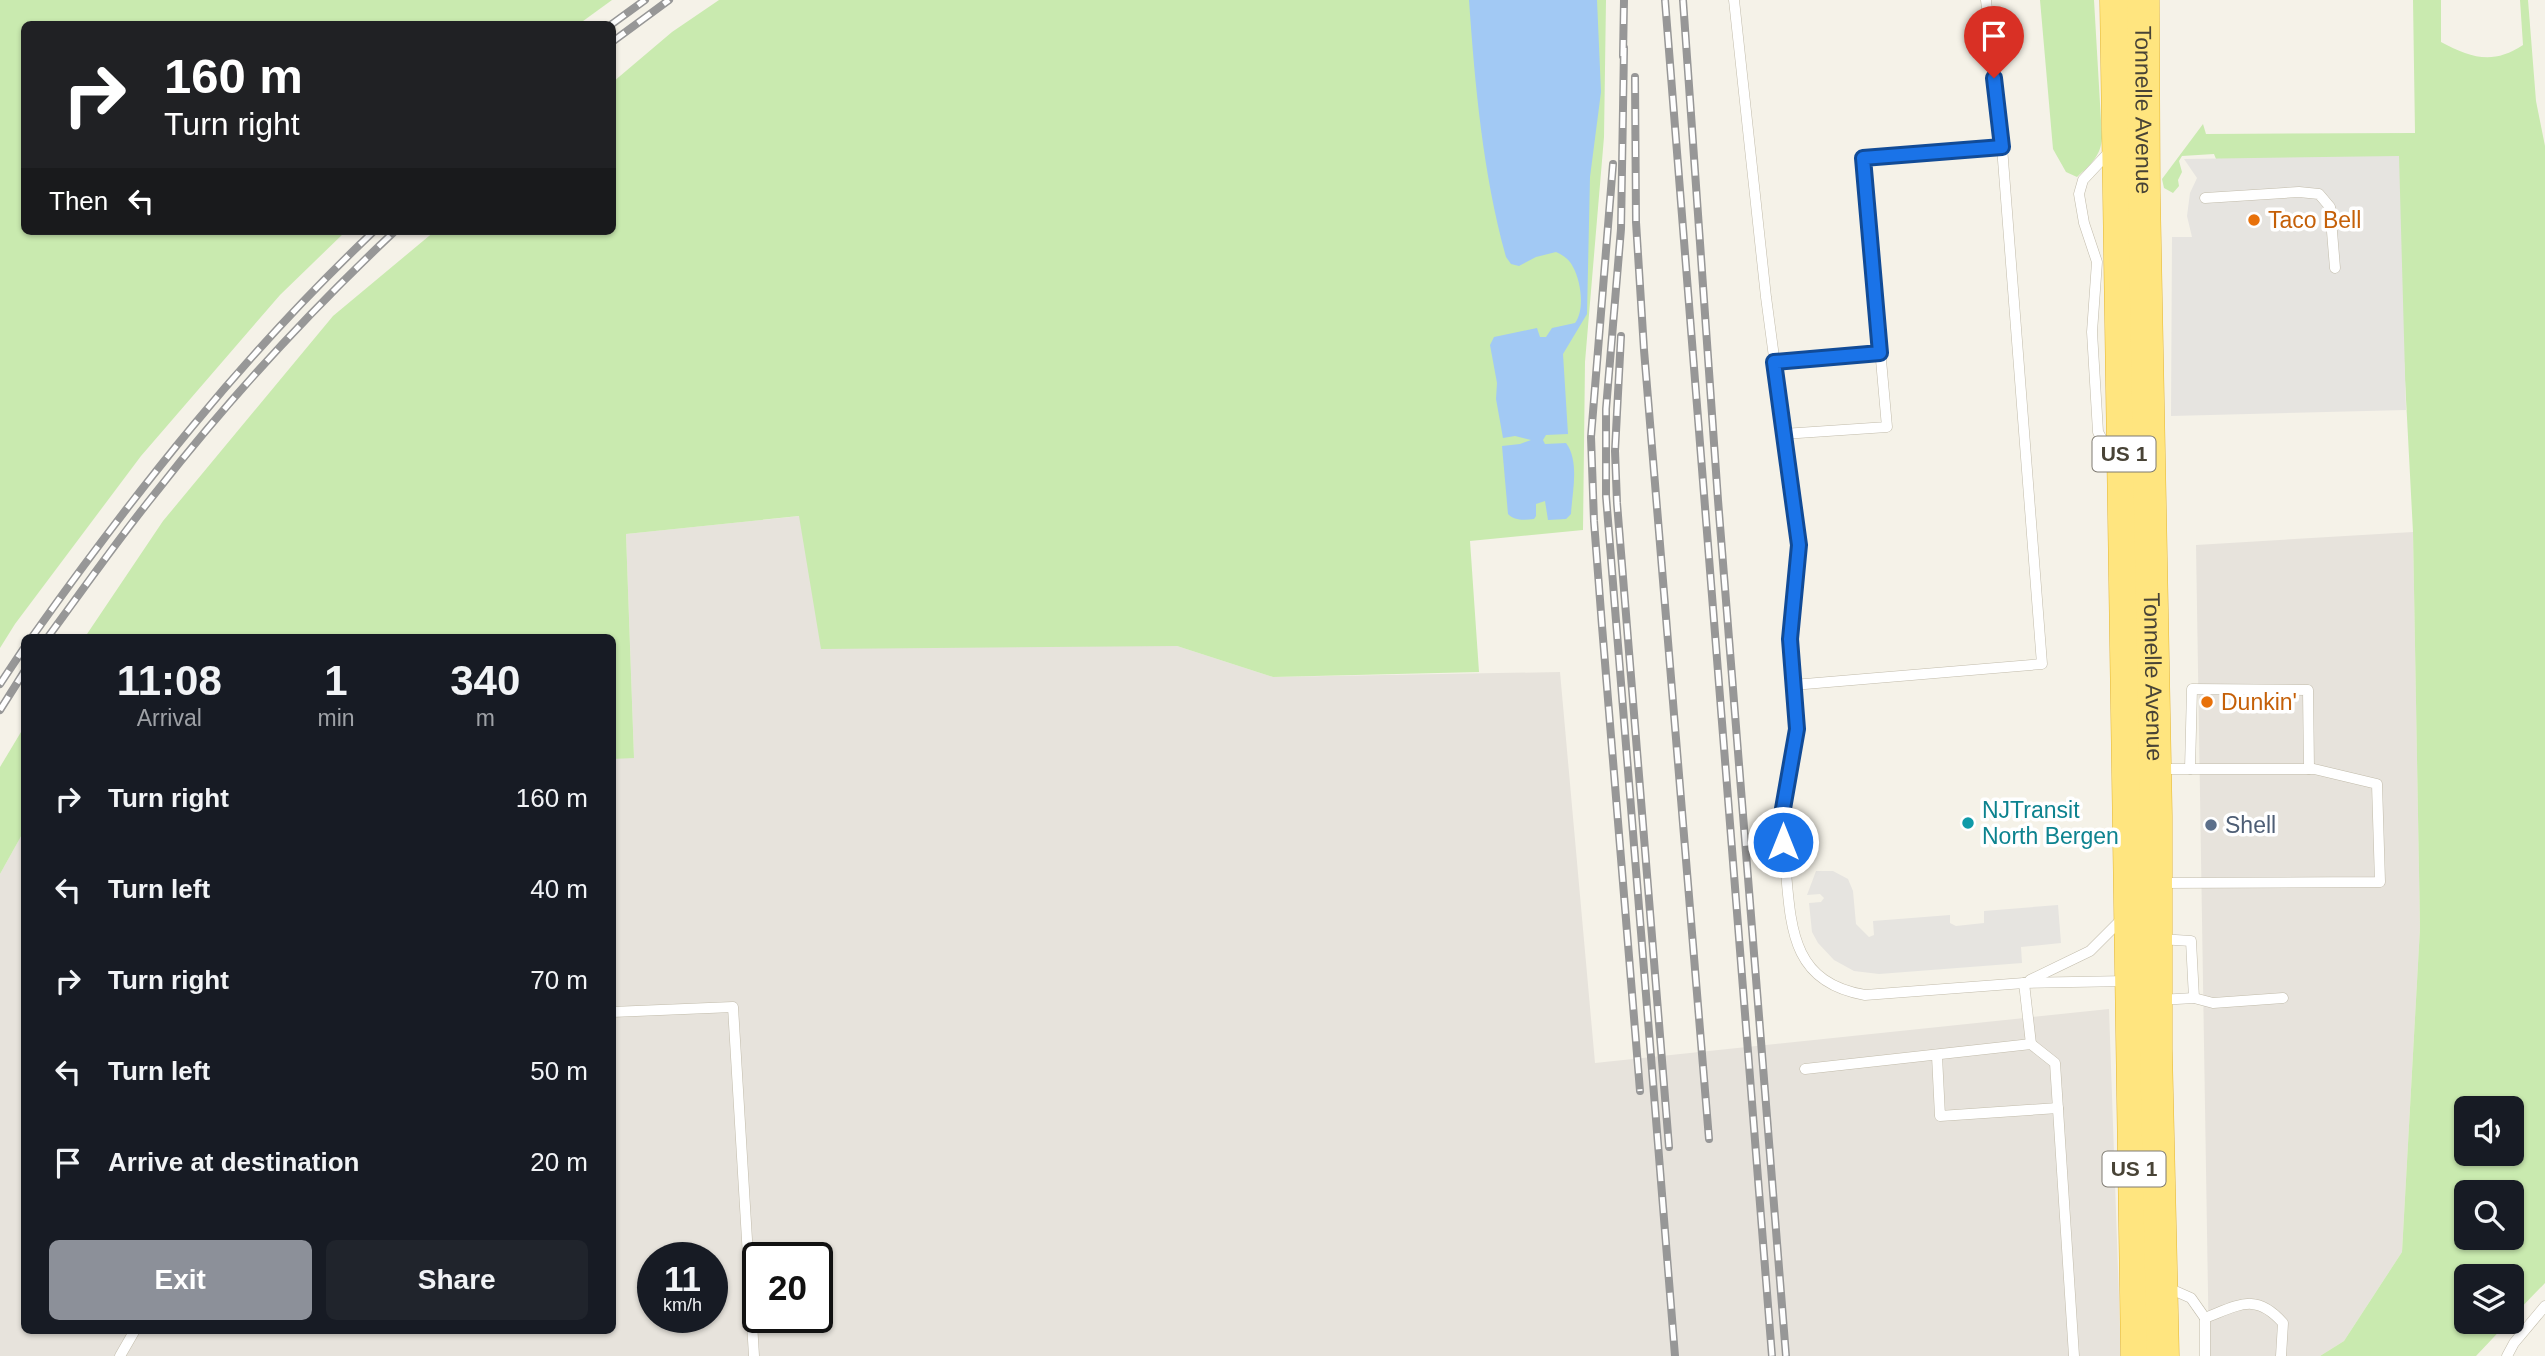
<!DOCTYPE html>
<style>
:root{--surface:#171b24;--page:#20242c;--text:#f1f3f6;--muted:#9ea1a6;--accent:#8c9099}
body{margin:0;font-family:Arial,sans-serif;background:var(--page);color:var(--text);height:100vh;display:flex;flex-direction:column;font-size:26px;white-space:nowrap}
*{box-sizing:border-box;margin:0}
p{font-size:23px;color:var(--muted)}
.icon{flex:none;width:38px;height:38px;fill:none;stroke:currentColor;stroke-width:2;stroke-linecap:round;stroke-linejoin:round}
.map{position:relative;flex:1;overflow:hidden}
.side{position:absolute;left:21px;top:634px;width:595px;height:700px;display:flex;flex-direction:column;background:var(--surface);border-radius:10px;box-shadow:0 2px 5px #0004}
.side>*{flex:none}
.banner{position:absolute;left:21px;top:21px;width:595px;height:214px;border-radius:10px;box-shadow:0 2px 5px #0004;background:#202124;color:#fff;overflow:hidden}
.controls{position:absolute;left:2454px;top:1096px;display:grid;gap:14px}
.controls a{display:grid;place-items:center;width:70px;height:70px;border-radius:10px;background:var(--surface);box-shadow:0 2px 5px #0004;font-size:35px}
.speed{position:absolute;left:637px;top:1242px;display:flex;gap:14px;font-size:35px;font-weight:700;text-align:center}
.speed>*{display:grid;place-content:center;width:91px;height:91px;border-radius:50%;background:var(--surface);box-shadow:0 2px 5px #0004;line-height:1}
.speed small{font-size:18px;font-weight:400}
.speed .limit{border:4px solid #111;border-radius:10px;background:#fff;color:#111}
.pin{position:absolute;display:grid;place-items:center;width:60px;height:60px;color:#fff;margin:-72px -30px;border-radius:50% 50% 50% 0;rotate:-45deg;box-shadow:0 0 7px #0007}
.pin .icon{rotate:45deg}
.me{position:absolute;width:77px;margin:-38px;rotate:0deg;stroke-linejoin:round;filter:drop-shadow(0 0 5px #0008)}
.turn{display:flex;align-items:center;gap:24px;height:147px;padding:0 28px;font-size:32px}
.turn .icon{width:91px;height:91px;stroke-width:2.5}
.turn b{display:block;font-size:49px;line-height:60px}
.then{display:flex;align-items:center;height:66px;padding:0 28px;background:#0003;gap:14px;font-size:26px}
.eta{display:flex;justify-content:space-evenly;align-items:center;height:119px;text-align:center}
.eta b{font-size:42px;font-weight:800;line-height:49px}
.cta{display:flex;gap:14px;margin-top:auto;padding:14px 28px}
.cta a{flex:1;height:80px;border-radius:10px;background:var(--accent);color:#fff;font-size:28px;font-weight:800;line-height:80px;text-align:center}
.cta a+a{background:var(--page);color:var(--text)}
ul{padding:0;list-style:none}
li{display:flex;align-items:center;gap:21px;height:91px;padding:0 28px}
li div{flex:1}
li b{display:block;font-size:26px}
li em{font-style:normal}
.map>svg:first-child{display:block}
.industrial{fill:#e7e3dc;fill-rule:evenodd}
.green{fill:#c9eaaf;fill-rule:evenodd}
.parking{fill:#e6e4e0}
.water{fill:#a2c9f4}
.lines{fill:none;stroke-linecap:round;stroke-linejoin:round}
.service-casing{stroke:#c1bbaa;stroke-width:11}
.trunk-casing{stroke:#e4b632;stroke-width:33}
.service{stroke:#fff;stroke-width:10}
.trunk{stroke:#ffe57f;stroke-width:32}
.rail-casing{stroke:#979797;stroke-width:8}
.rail{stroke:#fff;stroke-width:5;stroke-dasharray:16;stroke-linecap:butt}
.route-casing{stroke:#114b97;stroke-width:18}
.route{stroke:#1a73e8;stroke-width:12}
.food-dot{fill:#e8710a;stroke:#fff;stroke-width:2.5}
.culture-dot{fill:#0f9aa8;stroke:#fff;stroke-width:2.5}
.service-dot{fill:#5c6f8a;stroke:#fff;stroke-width:2.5}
.labels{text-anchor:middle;stroke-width:7;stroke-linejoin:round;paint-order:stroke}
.shield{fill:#fff;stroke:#7f7b72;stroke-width:2}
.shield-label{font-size:21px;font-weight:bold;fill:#484336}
.street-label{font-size:23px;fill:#484336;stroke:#fff}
.food-label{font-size:23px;fill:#c56008;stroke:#fff;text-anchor:start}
.culture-label{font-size:23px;fill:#0d838f;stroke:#fff;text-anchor:start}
.service-label{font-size:23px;fill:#4e5e75;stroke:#fff;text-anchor:start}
</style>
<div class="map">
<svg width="2545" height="1356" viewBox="0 0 2545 1356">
<rect width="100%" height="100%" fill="#f5f2e8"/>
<g class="industrial">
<path d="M 800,516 L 1177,646 L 1273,677 L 1560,672 L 1595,1063 L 2109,1009 L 2121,1356 L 0,1356 L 0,874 L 24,831 L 24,1330 L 612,1330 L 612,759 L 634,757 L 626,534 ZM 653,1258 L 712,1258 L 712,1318 L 653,1318 ZM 758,1258 L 817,1258 L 817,1318 L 758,1318 Z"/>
<polygon points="2413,532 2420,928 2402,1252 2344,1341 2320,1356 2209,1356 2196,545"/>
</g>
<g class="green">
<polygon points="0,0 612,0 579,24 24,24 24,231 346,231 280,295 141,456 15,624 0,648"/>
<polygon points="719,0 1606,0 1604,137 1585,362 1583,530 1470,541 1479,672 1273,677 1177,646 821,649 799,516 626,534 634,758 613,759 612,637 85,637 163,521 333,316 435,231 612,231 613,82 672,32"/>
<path d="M 2040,0 L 2094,0 L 2102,138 C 2101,156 2090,165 2077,177 L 2066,172 L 2053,149 Z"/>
<path d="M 2413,0 L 2441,0 L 2441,42 C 2471,58 2493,65 2523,45 L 2520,0 L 2528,0 L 2536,101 L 2545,146 L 2545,1283 L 2511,1318 L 2511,1276 L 2466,1276 L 2466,1321 L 2509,1321 L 2476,1356 L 2320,1356 L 2344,1341 L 2402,1252 L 2420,928 L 2413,532 L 2395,189 L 2216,159 L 2214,154 L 2182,156 L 2179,161 L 2182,172 L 2178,180 L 2179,186 L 2173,193 L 2164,188 L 2162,179 L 2203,124 L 2206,134 L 2415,133 ZM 2466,1108 L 2511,1108 L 2511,1153 L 2466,1153 ZM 2466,1192 L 2511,1192 L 2511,1237 L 2466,1237 Z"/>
<polygon points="24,727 24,831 0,874 0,767"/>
</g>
<g class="parking">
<polygon points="2399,156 2406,410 2171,416 2172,237 2192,237 2187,216 2190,193 2197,178 2184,159"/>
<polygon points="1816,871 1833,871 1848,879 1853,891 1856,924 1869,937 1874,935 1873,921 1950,915 1950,923 1956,926 1984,923 1984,911 2058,905 2061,943 2021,947 2022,963 1879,974 1854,971 1834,960 1818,943 1812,932 1809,903 1821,902 1824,898 1820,894 1807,895"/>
</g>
<path class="water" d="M 1469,0 L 1597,0 L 1601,92 L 1590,177 L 1587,314 L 1563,354 L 1568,434 L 1546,435 L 1543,440 L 1545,444 L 1566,443 C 1580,462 1572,492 1571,514 L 1566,519 L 1548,520 L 1545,501 L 1536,504 L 1536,516 L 1534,519 C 1525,520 1514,521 1508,514 L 1502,446 L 1520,444 L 1531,440 L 1515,436 L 1503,438 L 1496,399 L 1497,383 L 1490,345 L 1494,337 L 1537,328 L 1540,337 L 1546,337 L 1552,328 L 1575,323 C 1585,310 1581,281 1573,267 C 1570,260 1563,255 1556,252 L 1536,257 L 1519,266 L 1511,264 L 1506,257 C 1483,174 1475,86 1469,0 Z"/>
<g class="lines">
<defs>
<g id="service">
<polyline points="1734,0 1766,297 1799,545 1790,639 1793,685"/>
<path d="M 1986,0 L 2002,147 L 2042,664 L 1793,685 C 1795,699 1797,714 1797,728 C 1796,758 1783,788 1781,819 C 1780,836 1784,855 1786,872 C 1791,932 1794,983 1865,995 L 2024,983 L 2127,981"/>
<polyline points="2112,149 2083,180 2079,194 2084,223 2097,262 2092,332 2098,432 2104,443 2118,453"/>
<polyline points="2205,198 2299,192 2319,194 2330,207 2335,268"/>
<polyline points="1774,362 1880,353"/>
<polyline points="1783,434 1887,427 1863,158 2002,147"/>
<polyline points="2159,769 2314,769 2377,784 2380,882 2160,883"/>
<polyline points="2190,769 2192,689 2308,690 2309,769"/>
<polyline points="2160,939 2191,941 2194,998"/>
<polyline points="2030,980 2090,951 2121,920"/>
<polyline points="2024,983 2031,1044"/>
<polyline points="2159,1000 2194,998 2213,1003 2283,998"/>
<polyline points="612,1012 733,1007 754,1356"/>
<polyline points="1937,1056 1940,1116 2058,1108"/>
<polyline points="1805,1069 2031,1044 2055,1063 2074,1356"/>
<polyline points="2166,1287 2191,1298 2205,1318"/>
<polyline points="120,1356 135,1330"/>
<path d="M 2205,1356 L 2205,1318 C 2239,1305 2256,1292 2283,1323 L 2281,1356"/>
<polyline points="2507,1356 2514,1343 2545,1306"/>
</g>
<g id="trunk">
<polyline points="2116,0 2137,1356"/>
<path id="s1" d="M 2143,0 L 2144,193 L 2156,816 L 2156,1049 L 2163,1356"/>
</g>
</defs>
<use href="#service" class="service-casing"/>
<use href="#trunk" class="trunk-casing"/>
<use href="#service" class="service"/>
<use href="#trunk" class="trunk"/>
<defs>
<g id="rail">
<polyline points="1665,0 1772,1356"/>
<polyline points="1683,0 1718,500 1786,1356"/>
<polyline points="612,24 645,0"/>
<polyline points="612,42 669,0"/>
<polyline points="1624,48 1621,229 1606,409 1606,496 1675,1356"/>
<polyline points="1623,56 1624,0"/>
<polyline points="1635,77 1636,222 1644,350 1709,1139"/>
<polyline points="1613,164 1591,437 1594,521 1602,626 1640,1091"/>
<polyline points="1621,336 1615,451 1617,503 1669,1147"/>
<path d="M 32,637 C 135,492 245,353 374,231"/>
<path d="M 48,637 C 84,588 119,538 157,491 C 229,399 310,311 395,231"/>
<polyline points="0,684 24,648"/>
<polyline points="0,710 24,672"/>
</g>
</defs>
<use href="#rail" class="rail-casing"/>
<use href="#rail" class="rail"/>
</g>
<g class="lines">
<defs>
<polyline id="route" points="1783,842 1781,820 1797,729 1790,639 1799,545 1774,362 1880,353 1863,158 2002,147 1994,78"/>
</defs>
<use href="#route" class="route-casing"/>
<use href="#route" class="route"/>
</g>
<g class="food-dot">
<circle cx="2254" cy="220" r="7"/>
<circle cx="2207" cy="702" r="7"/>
</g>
<circle class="culture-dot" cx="1968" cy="823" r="7"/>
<circle class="service-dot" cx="2211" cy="825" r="7"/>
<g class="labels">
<g class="shield">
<rect x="2092.5" y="436.5" width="63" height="35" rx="5"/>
<rect x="2102.5" y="1151.5" width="63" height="35" rx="5"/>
</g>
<g class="shield-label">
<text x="2124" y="461">US 1</text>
<text x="2134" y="1176">US 1</text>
</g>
<g class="street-label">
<text dy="8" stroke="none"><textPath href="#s1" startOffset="110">Tonnelle Avenue</textPath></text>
<text dy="8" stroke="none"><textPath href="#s1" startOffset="677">Tonnelle Avenue</textPath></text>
</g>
<g class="food-label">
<text x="2268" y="228">Taco Bell</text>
<text x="2221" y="710">Dunkin'</text>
</g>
<g class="culture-label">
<text x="1982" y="818">NJTransit<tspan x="1982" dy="26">North Bergen</tspan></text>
</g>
<g class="service-label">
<text x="2225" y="833">Shell</text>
</g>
</g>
</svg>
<div class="controls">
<a><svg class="icon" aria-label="sound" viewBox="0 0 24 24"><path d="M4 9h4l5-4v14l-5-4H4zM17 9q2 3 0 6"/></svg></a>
<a><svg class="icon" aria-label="search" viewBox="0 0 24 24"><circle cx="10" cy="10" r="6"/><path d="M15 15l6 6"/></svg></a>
<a><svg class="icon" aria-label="layers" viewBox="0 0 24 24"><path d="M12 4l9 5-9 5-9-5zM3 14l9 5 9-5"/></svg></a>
</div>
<div class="speed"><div>11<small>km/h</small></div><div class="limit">20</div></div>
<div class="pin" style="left:1994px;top:78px;background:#d93025"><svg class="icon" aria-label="arrive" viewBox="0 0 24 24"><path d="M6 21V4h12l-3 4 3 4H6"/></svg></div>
<svg class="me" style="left:1783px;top:842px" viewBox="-20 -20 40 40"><circle r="17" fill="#1a73e8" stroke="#fff" stroke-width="3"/><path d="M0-11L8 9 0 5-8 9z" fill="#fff"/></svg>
<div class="banner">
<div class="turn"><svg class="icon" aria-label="right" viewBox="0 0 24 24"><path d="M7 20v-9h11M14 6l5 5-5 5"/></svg><div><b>160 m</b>Turn right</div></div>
<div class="then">Then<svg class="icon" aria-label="left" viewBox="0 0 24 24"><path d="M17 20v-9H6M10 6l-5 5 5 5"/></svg></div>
</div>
<section class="side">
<div class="eta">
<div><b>11:08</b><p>Arrival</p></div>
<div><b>1</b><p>min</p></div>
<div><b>340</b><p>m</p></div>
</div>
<ul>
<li><svg class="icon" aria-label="right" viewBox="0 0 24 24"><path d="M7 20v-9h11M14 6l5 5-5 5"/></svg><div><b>Turn right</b></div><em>160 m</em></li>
<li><svg class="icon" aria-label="left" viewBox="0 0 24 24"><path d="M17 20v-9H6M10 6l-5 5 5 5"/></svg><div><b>Turn left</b></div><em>40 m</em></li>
<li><svg class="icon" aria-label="right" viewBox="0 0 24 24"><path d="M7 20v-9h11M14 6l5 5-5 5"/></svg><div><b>Turn right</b></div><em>70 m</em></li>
<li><svg class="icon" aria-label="left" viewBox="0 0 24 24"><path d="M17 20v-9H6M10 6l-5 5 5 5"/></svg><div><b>Turn left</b></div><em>50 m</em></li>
<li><svg class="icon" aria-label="arrive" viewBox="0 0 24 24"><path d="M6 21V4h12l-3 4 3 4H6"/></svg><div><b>Arrive at destination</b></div><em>20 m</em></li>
</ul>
<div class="cta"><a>Exit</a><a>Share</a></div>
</section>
</div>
